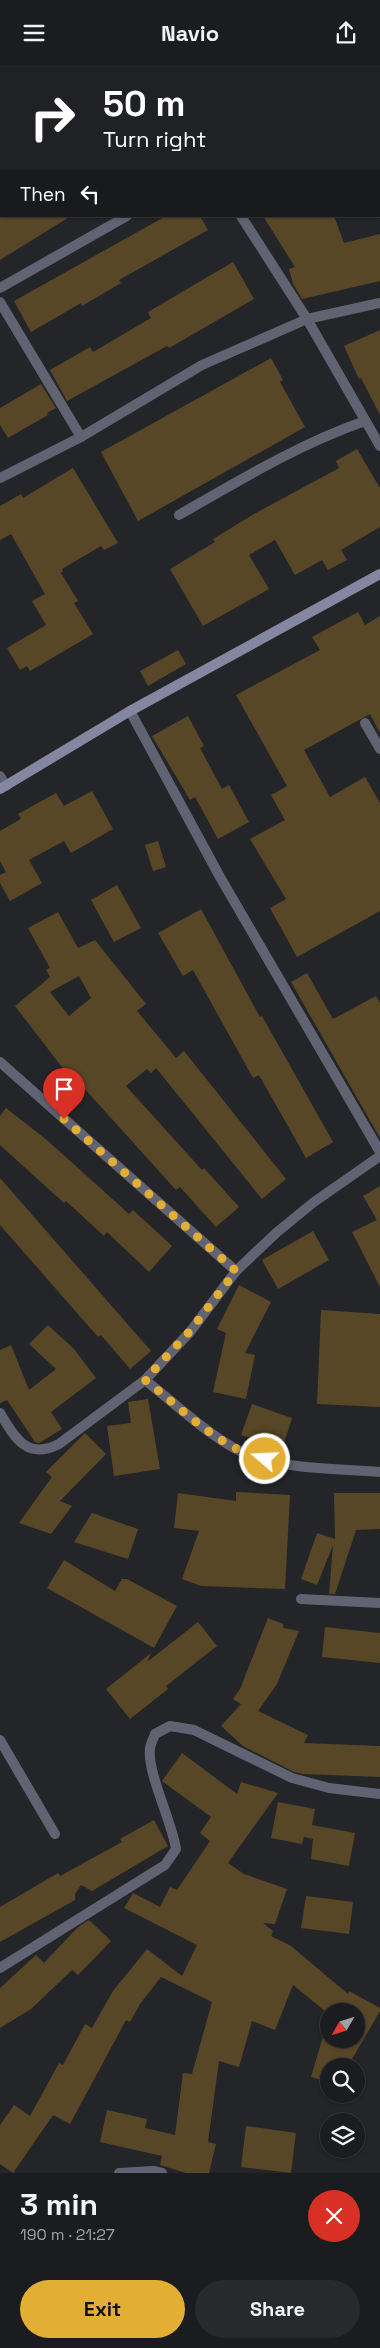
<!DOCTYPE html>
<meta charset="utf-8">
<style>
:root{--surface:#1b1c1f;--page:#28292c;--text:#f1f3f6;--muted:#a0a1a4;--line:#393a3d;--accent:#e3ae34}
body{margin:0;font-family:"Space Grotesk",sans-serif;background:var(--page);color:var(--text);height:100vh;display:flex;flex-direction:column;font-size:19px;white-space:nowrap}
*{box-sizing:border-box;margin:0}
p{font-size:16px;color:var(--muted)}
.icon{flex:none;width:28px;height:28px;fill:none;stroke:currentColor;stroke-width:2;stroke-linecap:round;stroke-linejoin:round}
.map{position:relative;height:2108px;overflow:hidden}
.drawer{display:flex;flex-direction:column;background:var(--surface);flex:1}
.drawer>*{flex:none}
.guide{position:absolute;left:0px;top:0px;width:380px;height:152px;box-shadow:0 1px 4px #0004,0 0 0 1px var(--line);background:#202124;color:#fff;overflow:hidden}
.needle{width:32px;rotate:231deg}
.buttons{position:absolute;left:320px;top:1938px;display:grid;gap:10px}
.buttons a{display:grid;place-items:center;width:45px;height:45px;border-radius:50%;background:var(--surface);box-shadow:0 1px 4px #0004,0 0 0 1px var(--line);font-size:25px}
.pin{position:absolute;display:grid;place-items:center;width:42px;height:42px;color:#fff;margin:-51px -21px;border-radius:50% 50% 50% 0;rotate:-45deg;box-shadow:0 0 5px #0007}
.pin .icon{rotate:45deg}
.me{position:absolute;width:55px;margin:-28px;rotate:289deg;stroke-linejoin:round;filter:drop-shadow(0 0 4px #0008)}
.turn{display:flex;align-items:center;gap:18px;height:105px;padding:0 20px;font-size:22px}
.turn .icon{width:65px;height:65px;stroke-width:2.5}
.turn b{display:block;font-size:35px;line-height:42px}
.then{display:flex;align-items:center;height:48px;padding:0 20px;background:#0003;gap:10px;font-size:19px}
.round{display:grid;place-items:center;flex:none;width:52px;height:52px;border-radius:26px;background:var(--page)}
.head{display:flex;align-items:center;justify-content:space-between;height:85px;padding:0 20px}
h1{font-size:30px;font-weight:700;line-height:38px}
.cta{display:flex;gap:10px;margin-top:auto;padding:10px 20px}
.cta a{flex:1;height:58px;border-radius:30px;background:var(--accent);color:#111;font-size:20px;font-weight:700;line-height:58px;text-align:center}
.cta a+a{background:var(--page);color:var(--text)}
header{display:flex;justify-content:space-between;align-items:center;height:65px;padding:0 20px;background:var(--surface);font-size:22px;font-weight:700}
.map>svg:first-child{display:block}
.building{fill:#574726;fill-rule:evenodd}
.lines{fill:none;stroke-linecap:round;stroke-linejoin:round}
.street{stroke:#626372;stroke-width:10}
.secondary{stroke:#85869f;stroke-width:10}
.route{stroke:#e3ae34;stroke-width:9;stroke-dasharray:0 16.2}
</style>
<header><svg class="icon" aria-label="menu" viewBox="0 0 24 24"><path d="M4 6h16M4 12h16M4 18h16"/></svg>Navio<svg class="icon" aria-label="share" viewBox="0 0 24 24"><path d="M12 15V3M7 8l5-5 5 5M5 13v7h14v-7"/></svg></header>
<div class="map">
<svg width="380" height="2108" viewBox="0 0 380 2108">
<rect width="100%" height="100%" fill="#242529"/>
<g class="building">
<polygon points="0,151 71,151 0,195"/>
<polygon points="166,151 200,151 208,165 119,215 121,218 82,241 81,238 31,267 14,236"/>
<polygon points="263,151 334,151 344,178 380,169 380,216 302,234 293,219 289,204 295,202"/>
<polygon points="233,197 254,234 169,283 167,281 67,336 50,305 90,282 93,287 151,253 148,247"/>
<polygon points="380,265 380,350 361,313 359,314 344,281"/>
<polygon points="271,293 283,315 280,317 305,362 138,456 101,387"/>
<polygon points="41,319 56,343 47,348 48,350 8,373 0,360 0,343"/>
<polygon points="357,384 380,423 380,462 341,485 347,495 328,505 322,495 295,510 275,475 249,490 269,524 203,561 170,504 215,477 213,474 254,449 339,403 336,396"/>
<polygon points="73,403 118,478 104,485 101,481 62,504 63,506 61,508 78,536 74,538 93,569 30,606 27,601 20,605 7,583 46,560 32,536 45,529 11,469 0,475 0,441 21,429 23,433"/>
<polygon points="358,547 365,560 380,551 380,668 370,649 304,685 330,732 365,712 380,738 380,846 297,892 270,843 286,834 250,774 285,755 271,730 287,721 236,630 320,585 312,572"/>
<polygon points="178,585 186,599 148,621 140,606"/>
<polygon points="188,651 204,681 200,683 222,724 229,720 249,757 218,774 195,732 190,735 152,671"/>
<polygon points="92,726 113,764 71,788 64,776 29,795 42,818 10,836 0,818 0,810 6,807 0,796 0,766 21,754 18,749 56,728 64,741"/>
<polygon points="158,776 166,802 153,806 145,780"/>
<polygon points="117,820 141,863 114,877 91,835"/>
<polygon points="201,844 260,952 262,951 333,1077 306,1093 259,1010 253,1013 193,905 183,911 158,868"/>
<path d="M 58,847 L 78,883 L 95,875 L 146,939 L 137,946 L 176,993 L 184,986 L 286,1114 L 262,1134 L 156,1003 L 151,1008 L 147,1004 L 126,1021 L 202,1105 L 204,1103 L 239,1142 L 216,1162 L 180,1122 L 176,1125 L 74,1012 L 71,1014 L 15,941 L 50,912 L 46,905 L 50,903 L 28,863 ZM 79,911 L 91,933 L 69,951 L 50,927 Z"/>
<polygon points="307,908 333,954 376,931 380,938 380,1073 291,917"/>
<polygon points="6,1043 48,1076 129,1149 133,1145 172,1181 149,1207 107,1167 104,1171 66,1136 64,1138 0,1080 0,1051"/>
<polygon points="0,1113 151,1286 130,1304 101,1270 98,1272 0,1160"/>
<polygon points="380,1121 380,1222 352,1167 377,1155 363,1131"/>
<polygon points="313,1166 329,1195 278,1224 262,1195"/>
<polygon points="239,1220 271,1237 245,1288 255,1290 246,1334 213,1327 226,1268 217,1264"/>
<polygon points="321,1245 380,1249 380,1342 317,1339"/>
<polygon points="48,1260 74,1284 96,1313 51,1347 62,1364 39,1378 35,1377 7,1335 0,1338 0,1285 11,1280 29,1325 56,1304 29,1279"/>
<polygon points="148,1334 160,1404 114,1411 107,1361 131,1358 128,1337"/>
<polygon points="252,1339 292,1353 282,1384 241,1370"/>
<polygon points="85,1368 106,1389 60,1436 72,1441 51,1469 19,1458 52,1412 46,1407"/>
<polygon points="236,1427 290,1430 285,1524 201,1521 182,1514 199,1466 174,1463 178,1428 236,1436"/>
<polygon points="334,1428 380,1428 380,1464 356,1465 335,1529 329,1529 333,1480 317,1520 301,1514 317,1468 335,1474"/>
<polygon points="92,1448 138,1464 128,1494 74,1477"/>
<polygon points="64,1495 115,1526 122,1514 127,1514 177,1541 154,1583 47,1523"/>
<polygon points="268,1553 283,1559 283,1563 299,1566 277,1619 258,1646 308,1670 304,1678 380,1681 380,1712 304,1709 294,1707 243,1681 221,1661 241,1639 233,1634 240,1624"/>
<polygon points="198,1557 217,1581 166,1621 168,1624 130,1654 106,1624 151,1588 147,1597"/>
<polygon points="325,1562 380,1568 380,1598 322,1592"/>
<polygon points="182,1688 237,1729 241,1717 278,1728 228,1798 244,1809 287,1824 275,1859 263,1858 273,1866 271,1871 291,1881 348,1929 349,1926 380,1943 380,1946 348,2001 329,2001 329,2017 311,2012 325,1965 329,1966 329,1974 356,1974 356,1946 325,1946 293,1920 275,1965 252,1956 239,2002 219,1996 208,2077 216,2079 209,2108 186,2108 160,2100 162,2091 100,2077 107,2045 147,2054 145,2063 175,2070 183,2008 192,2009 212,1937 161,1912 140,1939 130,1957 126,1955 70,2059 53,2050 13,2108 0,2099 0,2060 14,2040 30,2051 59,1998 63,2000 85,1959 92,1963 113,1926 147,1884 182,1911 197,1880 124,1843 133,1828 160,1842 170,1822 177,1825 210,1776 200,1768 211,1752 162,1716"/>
<polygon points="278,1737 315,1744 312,1760 355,1768 349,1801 311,1794 313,1774 304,1772 302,1779 271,1773"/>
<polygon points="154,1755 168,1781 92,1826 81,1820 75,1829 75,1835 0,1877 0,1842 58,1808 60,1811 122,1777 120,1774"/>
<polygon points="306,1831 353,1837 349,1869 301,1863"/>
<polygon points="89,1855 111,1876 78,1910 72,1905 31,1944 0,1963 0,1923 36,1890 44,1898 78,1862"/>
<polygon points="246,2061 296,2068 291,2108 241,2102"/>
</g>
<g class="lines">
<g class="street">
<polyline points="144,0 145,1"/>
<polyline points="55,1 58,0"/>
<polyline points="0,34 1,34"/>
<polyline points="379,64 380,63"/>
<polyline points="241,151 307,254 380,381"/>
<polyline points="0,223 127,151"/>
<polyline points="0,237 81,372"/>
<polyline points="0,413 81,372 202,300 307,254 380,238"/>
<path d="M 179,450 C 240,415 299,379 365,356"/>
<polyline points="130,646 220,812 380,1087"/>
<polyline points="365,658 380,684"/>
<polyline points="0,711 6,721"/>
<polyline points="0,997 236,1206"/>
<path d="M 145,1315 C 176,1339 216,1378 251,1391 C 286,1404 342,1404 380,1407"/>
<path d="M 0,1348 C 15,1374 28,1395 59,1379 L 145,1315 L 190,1267 L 236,1206 L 276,1168 L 314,1137 L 380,1091"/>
<polyline points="301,1534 380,1538"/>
<polyline points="0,1675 55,1769"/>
<path d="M 0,1903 L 165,1800 L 176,1784 C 172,1757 147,1707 150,1684 C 150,1679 154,1673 155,1669 L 170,1661 L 194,1665 L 292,1713 L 329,1723 L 380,1729"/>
<polyline points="119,2108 153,2106 162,2108"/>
</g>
<polyline class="secondary" points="0,724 130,646 380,509"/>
</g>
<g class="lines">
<path class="route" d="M 64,1054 L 236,1206 L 190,1266 L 145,1315 C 182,1343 219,1384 265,1394"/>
</g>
</svg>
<div class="buttons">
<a><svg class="needle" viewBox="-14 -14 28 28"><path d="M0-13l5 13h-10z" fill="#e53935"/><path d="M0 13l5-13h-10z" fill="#a0a1a4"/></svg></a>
<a><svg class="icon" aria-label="search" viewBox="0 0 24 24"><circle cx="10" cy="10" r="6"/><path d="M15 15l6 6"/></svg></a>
<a><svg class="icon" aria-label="layers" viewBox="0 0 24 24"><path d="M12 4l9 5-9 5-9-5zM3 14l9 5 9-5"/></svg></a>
</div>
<div class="pin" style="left:64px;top:1054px;background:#d93025"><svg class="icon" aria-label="arrive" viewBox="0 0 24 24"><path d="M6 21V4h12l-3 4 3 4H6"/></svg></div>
<svg class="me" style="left:265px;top:1394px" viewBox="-20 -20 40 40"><circle r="17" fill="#e3ae34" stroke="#fff" stroke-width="3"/><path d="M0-11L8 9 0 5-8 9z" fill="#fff"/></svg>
<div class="guide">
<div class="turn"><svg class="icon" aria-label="right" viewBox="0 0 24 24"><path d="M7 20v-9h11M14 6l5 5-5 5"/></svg><div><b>50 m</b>Turn right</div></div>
<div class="then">Then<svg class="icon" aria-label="left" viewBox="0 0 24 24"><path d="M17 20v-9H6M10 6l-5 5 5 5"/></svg></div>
</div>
</div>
<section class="drawer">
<div class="head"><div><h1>3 min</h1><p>190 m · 21:27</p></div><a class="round" style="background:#d93025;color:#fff"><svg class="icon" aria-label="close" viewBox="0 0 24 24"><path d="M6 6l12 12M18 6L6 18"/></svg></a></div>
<div class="cta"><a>Exit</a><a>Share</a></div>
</section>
